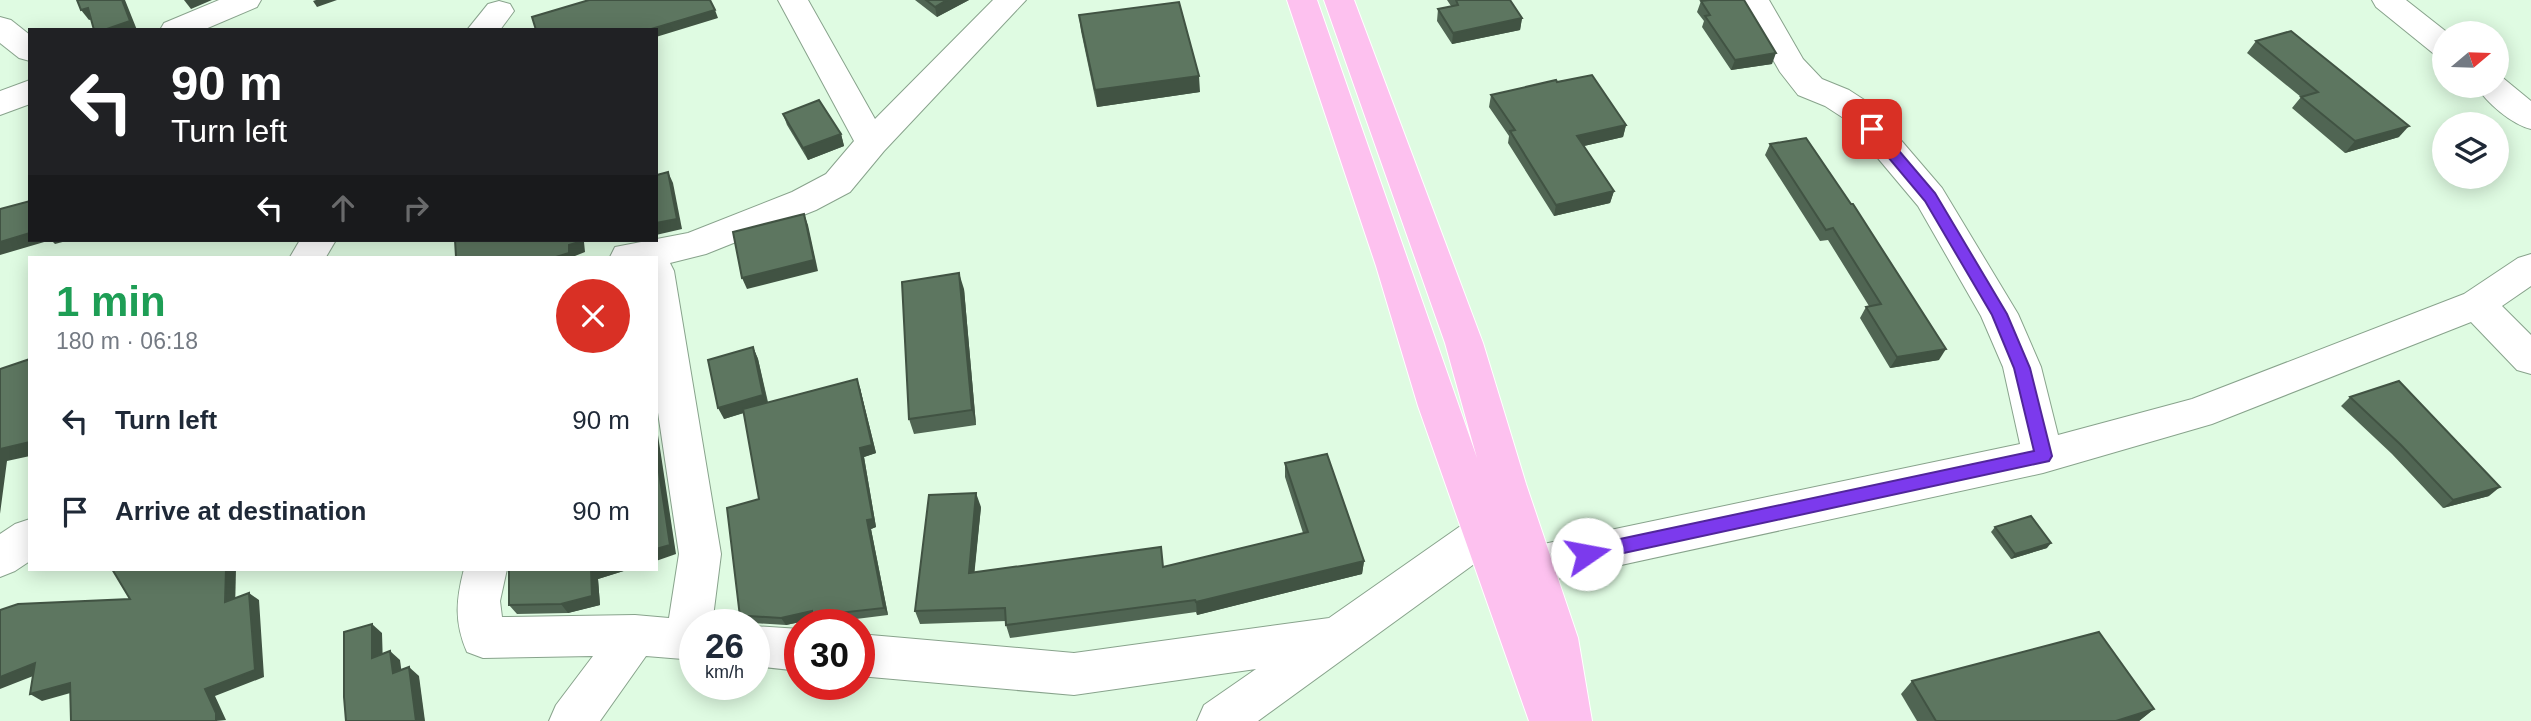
<!DOCTYPE html>
<meta charset="utf-8">
<style>
:root{--surface:#fff;--page:#f6f6f7;--text:#1f2937;--muted:#747a83}
body{margin:0;font-family:Helvetica,sans-serif;background:var(--page);color:var(--text);height:100vh;display:flex;flex-direction:column;font-size:26px;white-space:nowrap}
*{box-sizing:border-box;margin:0}
p{font-size:23px;color:var(--muted)}
.icon{flex:none;width:38px;height:38px;fill:none;stroke:currentColor;stroke-width:2;stroke-linecap:round;stroke-linejoin:round}
.map{position:relative;flex:1;overflow:hidden}
.panel{position:absolute;left:28px;top:256px;width:630px;height:315px;display:flex;flex-direction:column;background:var(--surface);border-radius:0px;box-shadow:0 4px 18px #0003}
.panel>*{flex:none}
.hud{position:absolute;left:28px;top:28px;width:630px;height:214px;border-radius:0px;box-shadow:0 4px 18px #0003;background:#202124;color:#fff;overflow:hidden}
.needle{width:46px;rotate:71deg}
.fabs{position:absolute;left:2432px;top:21px;display:grid;gap:14px}
.fabs a{display:grid;place-items:center;width:77px;height:77px;border-radius:50%;background:var(--surface);box-shadow:0 4px 18px #0003;font-size:35px}
.speed{position:absolute;left:679px;top:609px;display:flex;gap:14px;font-size:35px;font-weight:700;text-align:center}
.speed>*{display:grid;place-content:center;width:91px;height:91px;border-radius:50%;background:var(--surface);box-shadow:0 4px 18px #0003;line-height:1}
.speed small{font-size:18px;font-weight:400}
.speed .limit{border:10px solid #d22;background:#fff;color:#111}
.pin{position:absolute;display:grid;place-items:center;width:60px;height:60px;color:#fff;margin:-30px;border-radius:14px;box-shadow:0 4px 10px #0006}
.me{position:absolute;width:77px;margin:-38px;rotate:78deg;stroke-linejoin:round;filter:drop-shadow(0 0 5px #0008)}
.turn{display:flex;align-items:center;gap:24px;height:147px;padding:0 28px;font-size:32px}
.turn .icon{width:91px;height:91px;stroke-width:2.5}
.turn b{display:block;font-size:49px;line-height:60px}
.lanes{display:flex;align-items:center;height:66px;padding:0 28px;background:#0003;justify-content:center;gap:35px;direction:ltr}
.lanes .off{opacity:.35}
.round{display:grid;place-items:center;flex:none;width:74px;height:74px;border-radius:37px;background:var(--page)}
.head{display:flex;align-items:center;justify-content:space-between;height:119px;padding:0 28px}
h1{font-size:42px;font-weight:700;line-height:52px;color:#1e9e55}
ul{padding:0;list-style:none}
li{display:flex;align-items:center;gap:21px;height:91px;padding:0 28px}
li div{flex:1}
li b{display:block;font-size:26px}
li em{font-style:normal}
.map>svg:first-child{display:block}
.lines{fill:none;stroke-linecap:round;stroke-linejoin:round}
.minor-casing{stroke:#88a38c;stroke-width:2}
.highway-casing{stroke:#fff;stroke-width:2}
.minor{fill:#fff;fill-rule:evenodd}
.highway{fill:#fdc1ef;fill-rule:evenodd}
.wall{fill:#506553}
.shaded-wall{fill:#415343}
.building{fill:#5d7660;stroke:#415343;stroke-width:2}
.route{fill:#7c3aed;stroke:#51269a;stroke-width:2}
</style>
<div class="map">
<svg width="2531" height="721" viewBox="0 0 2531 721">
<rect width="100%" height="100%" fill="#dffbe2"/>
<g class="lines">
<defs>
<g id="minor">
<polygon points="219,0 261,0 257,7 203,30 160,30 164,23"/>
<path d="M 778,0 L 808,0 L 875,119 L 993,0 L 1026,0 L 884,151 L 850,192 L 816,210 L 706,254 L 670,263 L 674,271 L 721,554 L 712,625 L 695,625 L 695,660 L 646,656 L 600,721 L 549,721 L 556,705 L 593,656 L 483,658 L 467,652 C 454,622 456,600 464,569 L 507,569 L 500,601 L 502,617 L 635,615 L 669,618 L 679,554 L 656,399 L 656,257 L 610,257 L 615,247 L 688,233 L 792,192 L 826,174 L 854,141 Z"/>
<polygon points="1739,0 1769,0 1803,59 1822,79 1849,90 1869,103 1942,188 2018,314 2041,367 2058,435 2192,399 2464,294 2518,258 2531,254 2531,286 2502,306 2531,335 2531,374 2517,370 2471,322 2212,424 2043,473 1534,584 1519,578 1513,565 1519,552 1534,546 2020,444 2003,367 1981,316 1918,206 1845,119 1825,106 1798,95 1780,72"/>
<polygon points="2372,0 2406,0 2448,33 2445,33 2445,57 2434,54 2376,7"/>
<polygon points="499,1 510,4 514,11 500,30 467,30 488,4"/>
<polygon points="0,17 11,20 30,35 30,61 19,58 0,43"/>
<path d="M 2497,77 L 2503,78 L 2531,101 L 2531,129 C 2511,124 2487,103 2476,86 L 2497,86 Z"/>
<polygon points="30,80 30,104 0,115 0,91"/>
<polygon points="300,240 336,240 326,257 290,257"/>
<polygon points="1484,515 1499,520 1505,533 1499,546 1258,721 1197,721 1204,705 1256,669 1074,695 859,676 859,634 1074,653 1329,618 1469,520"/>
<polygon points="30,519 30,561 15,571 0,577 0,534 15,524"/>
<polygon points="754,626 800,629 800,671 754,666"/>
</g>
<polygon id="highway" points="1287,0 1317,0 1477,458 1445,343 1324,0 1354,0 1483,343 1526,484 1578,638 1592,721 1529,721 1418,406 1376,266"/>
</defs>
<use href="#minor" class="minor-casing"/>
<use href="#highway" class="highway-casing"/>
<use href="#minor" class="minor"/>
<use href="#highway" class="highway"/>
</g>
<g class="wall">
<polygon points="915,0 969,0 937,17"/>
<polygon points="1447,0 1510,0 1522,18 1520,30 1452,44 1437,21 1438,9 1451,6"/>
<polygon points="1701,1 1772,64 1731,70 1702,27 1704,21 1697,12"/>
<polygon points="1079,15 1200,92 1097,107 1081,31"/>
<polygon points="2256,41 2399,137 2345,153 2292,108 2301,97 2247,53"/>
<polygon points="1557,82 1626,125 1623,137 1584,146 1614,191 1610,203 1554,216 1508,143 1509,136 1489,107 1491,95"/>
<polygon points="783,114 841,134 844,146 808,160 787,125"/>
<polygon points="1770,144 1939,360 1890,368 1860,318 1866,307 1869,306 1828,240 1820,241 1765,155"/>
<polygon points="964,289 976,425 914,434 909,419"/>
<polygon points="753,347 758,359 768,402 860,388 876,453 864,457 876,527 871,529 888,615 816,624 814,619 786,625 754,623 754,625 741,625 759,499 744,413 724,419"/>
<polygon points="2350,397 2489,496 2443,508 2392,454 2341,406"/>
<polygon points="1285,463 1364,561 1362,574 1197,615 1196,612 1010,638 1006,625 1006,621 920,624 915,611 981,507 974,573 1163,567 1303,533 1285,477"/>
<polygon points="1995,527 2047,548 2011,559 1991,532"/>
<polygon points="509,569 630,569 598,579 600,605 568,613 517,614 509,605"/>
<polygon points="1912,681 2154,709 2139,721 1917,721 1901,694"/>
</g>
<g class="shaded-wall">
<polygon points="122,0 125,0 137,30 104,30"/>
<polygon points="184,0 212,0 191,9"/>
<polygon points="316,0 337,0 317,7 313,1"/>
<polygon points="947,0 969,0 937,17 935,7"/>
<polygon points="88,8 96,18 89,20 81,10"/>
<polygon points="715,10 718,18 656,37 656,30 648,30"/>
<polygon points="1522,18 1520,30 1452,44 1453,33"/>
<polygon points="1776,53 1772,64 1731,70 1735,60"/>
<polygon points="1199,76 1200,92 1097,107 1095,90"/>
<polygon points="1626,125 1623,137 1575,148 1577,136"/>
<polygon points="2409,126 2399,137 2345,153 2355,141"/>
<polygon points="841,134 844,146 808,160 803,148"/>
<polygon points="668,172 673,183 682,229 656,235 656,223"/>
<polygon points="1614,191 1610,203 1554,216 1556,205"/>
<polygon points="804,214 808,225 818,271 747,289 742,278"/>
<polygon points="30,233 30,240 70,240 55,244 51,240 0,255 0,242"/>
<polygon points="579,240 590,240 584,242 585,252 575,256 575,257 556,257 569,245"/>
<polygon points="959,273 964,289 976,425 972,410"/>
<polygon points="753,347 758,359 768,405 724,419 718,408"/>
<polygon points="1946,349 1939,360 1890,368 1897,357"/>
<polygon points="857,379 860,388 876,453 864,457 876,527 871,529 888,615 884,608 867,520 860,448"/>
<polygon points="656,422 676,554 656,561"/>
<polygon points="30,442 30,456 7,461 0,514 0,449"/>
<polygon points="2500,487 2489,496 2443,508 2453,500"/>
<polygon points="976,493 981,507 973,587 969,573"/>
<polygon points="2051,543 2047,548 2011,559 2015,554"/>
<polygon points="1364,561 1362,574 1197,615 1196,602"/>
<polygon points="226,569 236,569 235,610 225,602"/>
<polygon points="591,569 630,569 598,579 600,605 568,613 561,604"/>
<polygon points="249,593 259,600 264,677 215,696 226,720 216,721 205,689"/>
<polygon points="812,611 812,616 814,619 786,625 781,618"/>
<polygon points="749,616 754,623 754,625 747,625"/>
<polygon points="372,624 382,633 383,667 372,658"/>
<polygon points="390,651 400,660 403,682 393,673"/>
<polygon points="35,663 46,671 0,689 0,677"/>
<polygon points="409,667 419,676 425,721 416,721"/>
<polygon points="70,683 81,690 42,701 30,694"/>
<polygon points="2154,709 2139,721 2116,721"/>
</g>
<g class="building">
<polygon points="77,0 122,0 130,21 104,30 94,30 88,8 81,10"/>
<polygon points="589,0 710,0 715,10 648,30 536,30 532,17"/>
<polygon points="926,0 947,0 935,7"/>
<polygon points="1456,0 1510,0 1522,18 1453,33 1438,9 1458,5"/>
<polygon points="1709,0 1744,0 1776,53 1735,60 1705,16 1710,15 1701,1"/>
<polygon points="1179,2 1199,76 1095,90 1079,15"/>
<polygon points="2291,31 2409,126 2355,141 2301,97 2318,92 2256,41"/>
<polygon points="1592,75 1626,125 1577,136 1614,191 1556,205 1510,131 1515,130 1491,95 1556,80 1557,82"/>
<polygon points="819,100 841,134 803,148 783,114"/>
<polygon points="1806,138 1851,204 1853,204 1946,349 1897,357 1866,307 1881,304 1833,228 1826,230 1770,144"/>
<polygon points="656,170 657,175 668,172 677,219 656,223"/>
<polygon points="30,201 30,233 0,242 0,209"/>
<polygon points="804,214 814,260 742,278 733,232"/>
<polygon points="455,240 579,240 579,242 569,245 569,253 556,257 456,257"/>
<polygon points="959,273 972,410 909,419 902,282"/>
<polygon points="753,347 763,395 718,408 708,360"/>
<polygon points="30,359 30,442 0,449 0,369"/>
<polygon points="857,379 872,445 860,448 873,519 867,520 884,608 812,616 812,611 781,618 749,616 747,625 741,625 727,508 759,499 743,409"/>
<polygon points="2399,381 2500,487 2453,500 2401,445 2350,397"/>
<polygon points="656,452 670,545 656,549"/>
<polygon points="1327,454 1364,561 1196,602 1195,600 1006,625 1005,608 915,611 929,495 976,493 969,573 1161,547 1163,567 1308,532 1285,463"/>
<polygon points="2031,516 2051,543 2015,554 1995,527"/>
<polygon points="112,569 226,569 225,602 249,593 255,670 205,689 216,713 216,721 71,721 70,683 30,694 35,663 0,677 0,610 18,604 130,599"/>
<polygon points="509,569 593,569 591,569 592,596 561,604 509,605"/>
<polygon points="372,624 372,658 390,651 393,673 409,667 416,721 346,721 344,697 344,632"/>
<polygon points="2099,632 2154,709 2116,721 1936,721 1912,681"/>
</g>
<polygon class="route" points="1872,124 1877,125 1935,193 2007,314 2030,368 2052,456 2049,461 1587,561 1581,559 1578,554 1581,548 1587,546 2034,451 2014,368 1992,315 1925,201 1867,132 1867,125"/>
</svg>
<div class="fabs">
<a><svg class="needle" viewBox="-14 -14 28 28"><path d="M0-13l5 13h-10z" fill="#e53935"/><path d="M0 13l5-13h-10z" fill="#747a83"/></svg></a>
<a><svg class="icon" aria-label="layers" viewBox="0 0 24 24"><path d="M12 4l9 5-9 5-9-5zM3 14l9 5 9-5"/></svg></a>
</div>
<div class="speed"><div>26<small>km/h</small></div><div class="limit">30</div></div>
<div class="pin" style="left:1872px;top:129px;background:#d93025"><svg class="icon" aria-label="arrive" viewBox="0 0 24 24"><path d="M6 21V4h12l-3 4 3 4H6"/></svg></div>
<svg class="me" style="left:1587px;top:554px" viewBox="-20 -20 40 40"><circle r="19" fill="#fff"/><path d="M0-13L10 11 0 6-10 11z" fill="#7c3aed"/></svg>
<div class="hud">
<div class="turn"><svg class="icon" aria-label="left" viewBox="0 0 24 24"><path d="M17 20v-9H6M10 6l-5 5 5 5"/></svg><div><b>90 m</b>Turn left</div></div>
<div class="lanes"><svg class="icon" aria-label="left" viewBox="0 0 24 24"><path d="M17 20v-9H6M10 6l-5 5 5 5"/></svg><svg class="icon off" aria-label="ahead" viewBox="0 0 24 24"><path d="M12 20V5M6 11l6-6 6 6"/></svg><svg class="icon off" aria-label="right" viewBox="0 0 24 24"><path d="M7 20v-9h11M14 6l5 5-5 5"/></svg></div>
</div>
<section class="panel">
<div class="head"><div><h1>1 min</h1><p>180 m · 06:18</p></div><a class="round" style="background:#d93025;color:#fff"><svg class="icon" aria-label="close" viewBox="0 0 24 24"><path d="M6 6l12 12M18 6L6 18"/></svg></a></div>
<ul>
<li><svg class="icon" aria-label="left" viewBox="0 0 24 24"><path d="M17 20v-9H6M10 6l-5 5 5 5"/></svg><div><b>Turn left</b></div><em>90 m</em></li>
<li><svg class="icon" aria-label="arrive" viewBox="0 0 24 24"><path d="M6 21V4h12l-3 4 3 4H6"/></svg><div><b>Arrive at destination</b></div><em>90 m</em></li>
</ul>
</section>
</div>
